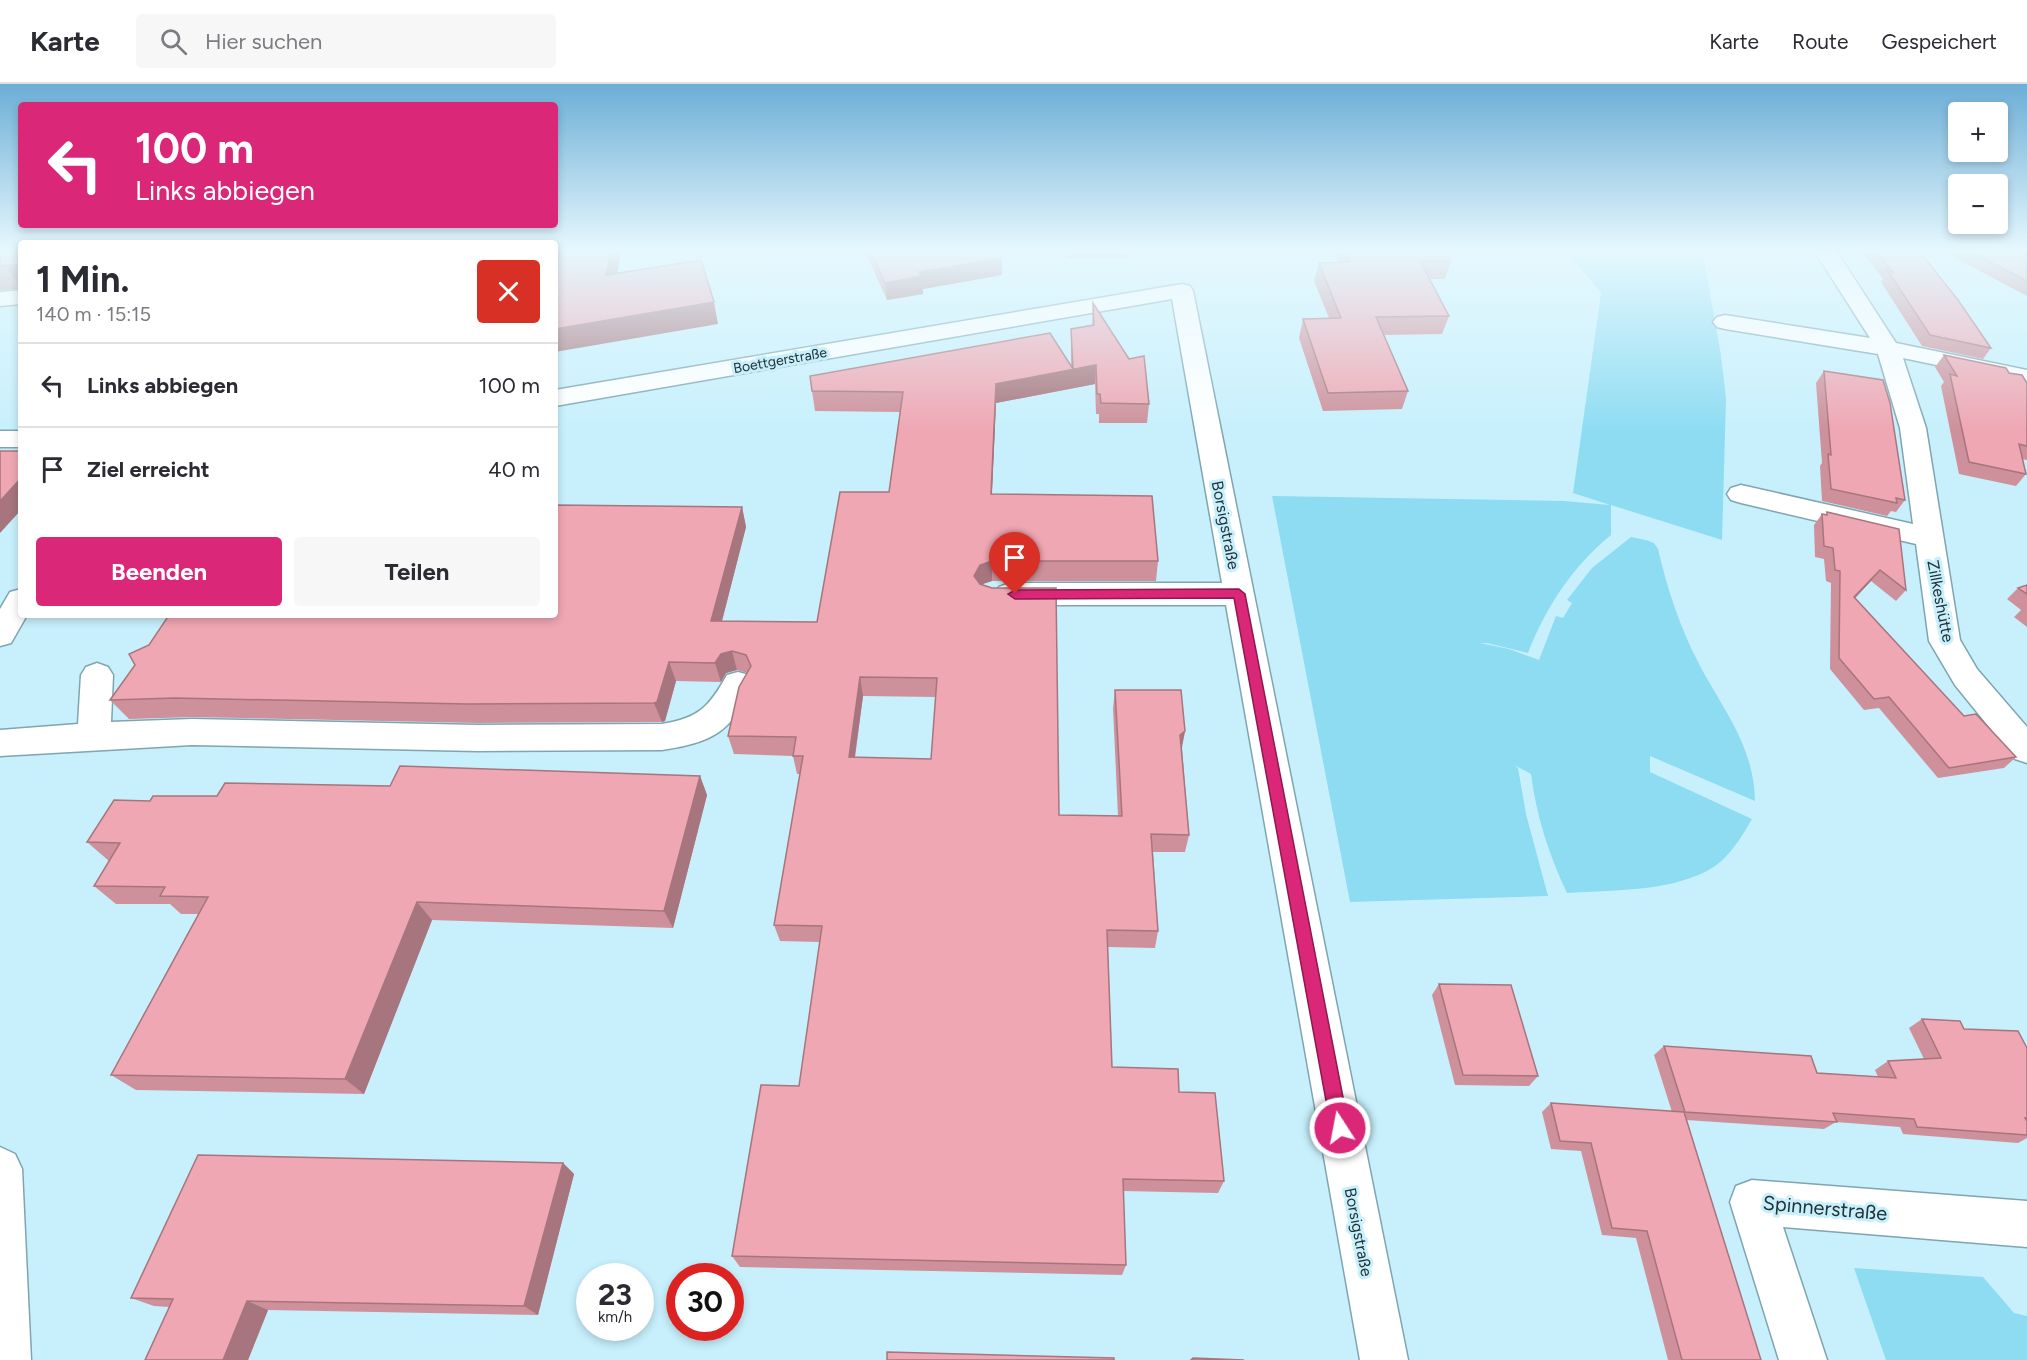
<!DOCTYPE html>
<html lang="de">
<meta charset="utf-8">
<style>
:root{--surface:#fff;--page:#f7f7f7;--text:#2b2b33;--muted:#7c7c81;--line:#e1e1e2;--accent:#db2777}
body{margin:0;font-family:Figtree,sans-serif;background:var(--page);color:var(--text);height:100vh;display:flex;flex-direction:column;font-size:22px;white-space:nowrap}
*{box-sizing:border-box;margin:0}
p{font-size:20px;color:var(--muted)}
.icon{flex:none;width:33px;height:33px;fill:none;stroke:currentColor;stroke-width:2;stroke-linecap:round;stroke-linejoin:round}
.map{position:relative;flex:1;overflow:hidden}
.drawer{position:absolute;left:18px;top:156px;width:540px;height:378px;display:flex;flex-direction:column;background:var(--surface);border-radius:6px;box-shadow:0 3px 9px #0003}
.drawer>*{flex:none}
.top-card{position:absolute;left:18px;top:18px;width:540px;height:126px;border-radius:6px;box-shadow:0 3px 9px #0003;background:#db2777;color:#fff;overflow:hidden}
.tools{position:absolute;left:1948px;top:18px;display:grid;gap:12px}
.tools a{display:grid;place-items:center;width:60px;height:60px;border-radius:6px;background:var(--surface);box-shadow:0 3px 9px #0003;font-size:30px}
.speed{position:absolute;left:576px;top:1179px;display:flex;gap:12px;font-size:30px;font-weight:700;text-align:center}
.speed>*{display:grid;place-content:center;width:78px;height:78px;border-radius:50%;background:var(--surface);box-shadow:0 3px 9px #0003;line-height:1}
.speed small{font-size:15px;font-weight:400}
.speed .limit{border:9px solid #d22;background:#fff;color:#111}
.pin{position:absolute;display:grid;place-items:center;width:51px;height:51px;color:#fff;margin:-62px -26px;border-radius:50% 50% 50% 0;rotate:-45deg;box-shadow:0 0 6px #0007}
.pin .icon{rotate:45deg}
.me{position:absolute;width:66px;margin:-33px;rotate:349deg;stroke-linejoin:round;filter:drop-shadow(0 0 4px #0008)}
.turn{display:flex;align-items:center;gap:21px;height:126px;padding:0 18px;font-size:27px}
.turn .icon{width:78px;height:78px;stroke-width:2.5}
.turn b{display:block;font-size:42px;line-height:51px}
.round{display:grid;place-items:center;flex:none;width:63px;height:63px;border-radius:6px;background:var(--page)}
.headline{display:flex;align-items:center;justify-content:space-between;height:102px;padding:0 18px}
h1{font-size:36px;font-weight:700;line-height:45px}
.cta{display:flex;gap:12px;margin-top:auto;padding:12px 18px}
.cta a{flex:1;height:69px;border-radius:6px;background:var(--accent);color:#fff;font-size:24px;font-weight:700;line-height:69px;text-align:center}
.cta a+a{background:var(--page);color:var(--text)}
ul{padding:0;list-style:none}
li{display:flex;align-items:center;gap:18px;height:84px;padding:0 18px;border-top:2px solid var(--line)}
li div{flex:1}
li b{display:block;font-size:22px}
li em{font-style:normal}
header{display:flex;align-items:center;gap:36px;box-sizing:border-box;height:84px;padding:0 30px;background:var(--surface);border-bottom:2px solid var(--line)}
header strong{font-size:28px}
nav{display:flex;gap:33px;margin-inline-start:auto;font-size:21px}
.search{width:420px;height:54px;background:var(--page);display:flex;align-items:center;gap:15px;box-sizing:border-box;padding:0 21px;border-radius:6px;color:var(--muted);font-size:22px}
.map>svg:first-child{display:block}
.green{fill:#8edcf2}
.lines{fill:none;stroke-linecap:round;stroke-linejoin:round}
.minor-casing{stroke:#7ea5b0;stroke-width:3}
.minor{fill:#fff;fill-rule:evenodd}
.wall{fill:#ce909a;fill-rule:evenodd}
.shaded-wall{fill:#a7757d}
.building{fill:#efa7b3;stroke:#a7757d;stroke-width:1.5;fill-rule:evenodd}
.route{fill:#db2777;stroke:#8e194d;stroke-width:1.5}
.labels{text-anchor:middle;stroke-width:6;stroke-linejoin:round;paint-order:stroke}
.far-street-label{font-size:14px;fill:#223237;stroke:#c7f0fc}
.street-label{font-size:16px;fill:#223237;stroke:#c7f0fc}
.near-street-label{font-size:20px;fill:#223237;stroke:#c7f0fc}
</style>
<header>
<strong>Karte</strong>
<div class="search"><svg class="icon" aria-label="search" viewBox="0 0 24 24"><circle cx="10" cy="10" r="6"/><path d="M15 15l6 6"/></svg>Hier suchen</div>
<nav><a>Karte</a><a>Route</a><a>Gespeichert</a></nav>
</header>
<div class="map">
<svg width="2027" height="1276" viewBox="0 0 2027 1276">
<rect width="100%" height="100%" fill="#c7f0fc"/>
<g class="green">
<path d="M 1567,168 L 1701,168 L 1703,171 L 1721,271 L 1726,315 L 1722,456 L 1611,421 L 1611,451 C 1572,483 1546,523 1528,569 L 1487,559 L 1480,559 L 1509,565 L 1539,576 L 1556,532 L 1563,534 L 1572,519 L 1567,516 L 1592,484 L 1631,453 L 1646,456 L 1654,459 L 1658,465 C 1667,504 1680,543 1698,578 C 1723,626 1754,661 1755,717 L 1650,672 L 1650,688 L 1752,735 C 1741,754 1728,776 1707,787 C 1666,808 1612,806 1567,809 C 1549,771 1536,731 1531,690 L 1514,681 L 1518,684 L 1526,730 L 1548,812 L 1350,818 L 1272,412 L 1564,417 L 1610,421 L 1573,409 L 1601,209 Z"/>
<polygon points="1854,1184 1983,1193 2014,1229 2027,1232 2027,1276 1886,1276"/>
</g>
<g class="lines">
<defs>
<g id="minor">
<polygon points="1815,168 1837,168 1896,259 2027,286 2027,300 1903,274 1926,344 1960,556 1977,585 2027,643 2027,679 2015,675 1955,601 1929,557 1916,460 1741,419 1731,416 1727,410 1731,404 1741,401 1913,440 1900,344 1878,270 1725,245 1717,243 1713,238 1717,233 1725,231 1870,254"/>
<polygon points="1182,200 1190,202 1193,207 1408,1276 1360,1276 1226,521 1010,521 999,517 995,510 999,503 1010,499 1222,499 1172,215 555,322 555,306"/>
<polygon points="21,206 21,220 0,222 0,208"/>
<rect x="0" y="347" width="21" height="16"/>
<polygon points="21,505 21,531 27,531 11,559 0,562 0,525 10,508"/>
<path d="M 97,579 L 108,583 L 113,591 L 111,638 L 192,635 L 478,641 L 662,640 C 699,634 709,623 727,591 L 738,588 L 749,591 L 754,600 C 731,648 714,658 662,666 L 478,667 L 192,661 L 0,672 L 0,646 L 78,640 L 81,591 L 86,583 Z"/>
<polygon points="0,1063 15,1070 22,1085 31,1276 0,1276"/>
<polygon points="1752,1096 2027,1117 2027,1163 1783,1143 1827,1276 1779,1276 1730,1118 1736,1102"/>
</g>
</defs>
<use href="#minor" class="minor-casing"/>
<use href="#minor" class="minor"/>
</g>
<g class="wall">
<polygon points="0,168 21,168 21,205 0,206"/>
<polygon points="865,168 999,168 1002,174 1002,191 923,205 923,210 887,216"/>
<polygon points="1067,168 1127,168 1126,174 1067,174"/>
<polygon points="1334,168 1447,168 1451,177 1445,195 1430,195 1449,232 1442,250 1384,251 1408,307 1402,325 1323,327 1299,254 1303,235 1329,234 1314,197 1319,179 1338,179"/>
<polygon points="1862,168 1920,168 1991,264 1983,275 1922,262 1881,198 1883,195"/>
<polygon points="1944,168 2027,168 2027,212"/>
<path d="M 1093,219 L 1149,320 L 1147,339 L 1099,339 L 1099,330 L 1096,330 L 1095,300 L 996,319 L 992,410 L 1158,477 L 1156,497 L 992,497 L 982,500 L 1059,731 L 1118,732 L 1113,624 L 1115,606 L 1185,647 L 1182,664 L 1189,751 L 1185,768 L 1153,768 L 1158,847 L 1155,864 L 1108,863 L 1112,983 L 1179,1008 L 1224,1097 L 1218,1109 L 1123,1107 L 1126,1181 L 1122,1191 L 740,1183 L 732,1172 L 799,1002 L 820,858 L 780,857 L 774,841 L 800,690 L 797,690 L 793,672 L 734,670 L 728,652 L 747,589 L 737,586 L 726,589 L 721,598 L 676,597 L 665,637 L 662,638 L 478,639 L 192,633 L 129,635 L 110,616 L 149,561 L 742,423 L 746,443 L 722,537 L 817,538 L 889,408 L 900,328 L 815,327 L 812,307 L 1071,282 L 1071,245 L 1092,242 ZM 863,612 L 936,613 L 931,675 L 855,674 Z"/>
<polygon points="1944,271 2009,289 2027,299 2027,376 2022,375 2026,390 2016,402 1959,390 1941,302 1944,298 1935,283"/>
<polygon points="1824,287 1905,416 1896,428 1891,427 1887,432 1822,417 1820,382 1822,379 1816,299"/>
<polygon points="1827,428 1906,506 1896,517 1871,497 1854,514 1964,632 2016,673 2004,684 1938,694 1879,624 1864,626 1830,585 1831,499 1826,497 1824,475 1815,473 1814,441 1822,430 1826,431"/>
<polygon points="2027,501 2027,543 2014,533 2021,526 2007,515 2018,504"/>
<polygon points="700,692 707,711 673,844 432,836 364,1010 136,1006 111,991 198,830 181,830 170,820 116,820 94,802 109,777 87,758 150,717 390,702"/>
<polygon points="1439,900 1538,992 1529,1002 1455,1001 1432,911"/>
<polygon points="1922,935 1964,945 2027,964 2027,1054 2018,1059 1903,1050 1900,1043 1836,1038 1824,1045 1686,1036 1761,1276 1668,1276 1636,1154 1602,1151 1581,1067 1551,1065 1542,1028 1551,1019 1672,1028 1654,971 1664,962 1817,989 1878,993 1875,986 1888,977 1924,975 1909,944"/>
<polygon points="563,1079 574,1090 538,1231 268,1226 248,1276 145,1276 169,1223 154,1222 131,1214"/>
</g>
<g class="shaded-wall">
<polygon points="611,168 621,168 613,213 606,191"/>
<polygon points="1002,174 1002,191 923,205 923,210 887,216 885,199 919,188"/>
<polygon points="21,180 21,203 6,182"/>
<polygon points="714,218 718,240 555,268 555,245"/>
<polygon points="1096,281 1095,300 996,319 991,429 991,410 996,300"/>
<polygon points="21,394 21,426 0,449 0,417"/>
<polygon points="742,423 746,443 717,556 711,537"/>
<polygon points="992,477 992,497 980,501 974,492 980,481"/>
<polygon points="1880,486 1871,497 1845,525 1854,513"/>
<polygon points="732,567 737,586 726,589 721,598 715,579 721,570"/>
<polygon points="669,578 676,597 665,637 662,638 654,619"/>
<polygon points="860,593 863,612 852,692 849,673"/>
<polygon points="1185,647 1181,666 1180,651"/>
<polygon points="700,692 707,711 673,844 664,827"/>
<polygon points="417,818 432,836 364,1010 345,995"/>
<polygon points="563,1079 574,1090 538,1231 524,1222"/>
<polygon points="247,1217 268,1226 248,1276 223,1276"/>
</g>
<g class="building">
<polygon points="0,168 21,168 21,180 0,182"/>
<polygon points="555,168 611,168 606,191 701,176 714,218 555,245"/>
<polygon points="871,168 999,168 1002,174 919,188 922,192 885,199"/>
<polygon points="1346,168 1447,168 1451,177 1420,177 1449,232 1376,233 1408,307 1328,309 1303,235 1341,234 1319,179 1350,178"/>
<polygon points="1877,168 1920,168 1958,216 1991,264 1930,251 1888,187 1893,188"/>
<polygon points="1972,168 2027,168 2027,197"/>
<path d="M 1093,219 L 1129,275 L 1144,272 L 1149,320 L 1101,319 L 1100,310 L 1097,310 L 1096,281 L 996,300 L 991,410 L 1152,412 L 1158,477 L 992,477 L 980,481 L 974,492 L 980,500 L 992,504 L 1056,504 L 1059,731 L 1122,732 L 1115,606 L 1181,606 L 1185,647 L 1180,651 L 1189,751 L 1151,750 L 1158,847 L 1107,846 L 1112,983 L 1178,985 L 1179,1008 L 1215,1009 L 1224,1097 L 1123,1095 L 1126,1181 L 732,1172 L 761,1001 L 799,1002 L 822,842 L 774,841 L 803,672 L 793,672 L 796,653 L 728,652 L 739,603 L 751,582 L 746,571 L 732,567 L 721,570 L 715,579 L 669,578 L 657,618 L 654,619 L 467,620 L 175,614 L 110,616 L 135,581 L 129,570 L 149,561 L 169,531 L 555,531 L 555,421 L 742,423 L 711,537 L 817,538 L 840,408 L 889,408 L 903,308 L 812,307 L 810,292 L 1050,249 L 1073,285 L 1071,245 L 1094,241 ZM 860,593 L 937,594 L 931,675 L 849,673 Z"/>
<polygon points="1944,271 2006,284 2009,289 2022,291 2027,299 2027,362 2019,360 2026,390 1969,378 1950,290 1957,292"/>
<polygon points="1824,287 1883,296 1890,319 1905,416 1896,414 1897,419 1831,405 1828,370 1831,371"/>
<polygon points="0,367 21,367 21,394 0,417"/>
<polygon points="1827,428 1899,445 1906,506 1880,486 1854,513 1964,632 1976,630 2016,673 1949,684 1889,613 1874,615 1839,574 1840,487 1835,486 1833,464 1824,462 1822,430 1827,431"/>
<polygon points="2027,501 2027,510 2018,504"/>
<polygon points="400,682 700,692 664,827 417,818 345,995 111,991 208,813 160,812 165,803 94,802 120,759 87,758 114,716 150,717 153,712 217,712 225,699 390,702"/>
<polygon points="1439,900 1511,901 1538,992 1463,991"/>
<polygon points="1922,935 1960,937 1964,945 2018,947 2027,964 2027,1034 2025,1034 2027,1037 2027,1051 1917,1043 1914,1035 1833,1029 1837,1038 1685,1028 1664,962 1811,972 1817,989 1896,994 1888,977 1941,974"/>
<polygon points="1551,1019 1684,1028 1761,1276 1682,1276 1647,1147 1612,1144 1591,1059 1560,1057"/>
<polygon points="198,1071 563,1079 524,1222 247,1217 223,1276 145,1276 173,1215 131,1214"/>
<polygon points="887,1268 1114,1274 1114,1276 887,1276"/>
<polygon points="1193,1274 1244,1276 1191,1276"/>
</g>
<linearGradient id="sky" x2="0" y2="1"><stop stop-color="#6caed6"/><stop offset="0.48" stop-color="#e6f8fe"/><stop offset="1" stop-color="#e6f8fe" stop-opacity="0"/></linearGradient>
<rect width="2027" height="347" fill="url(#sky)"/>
<polygon class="route" points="1239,505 1245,510 1349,1044 1346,1050 1340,1053 1334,1050 1331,1044 1234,514 1015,515 1008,510 1015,506"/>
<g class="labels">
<g class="far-street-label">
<text transform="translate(780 276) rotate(-10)" y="5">Boettgerstraße</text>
</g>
<g class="street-label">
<text transform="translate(1226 441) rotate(79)" y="6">Borsigstraße</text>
<text transform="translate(1941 517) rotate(79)" y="6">Zillkeshütte</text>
<text transform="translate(1359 1148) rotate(79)" y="6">Borsigstraße</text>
</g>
<g class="near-street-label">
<text transform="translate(1825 1124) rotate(5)" y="7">Spinnerstraße</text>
</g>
</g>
</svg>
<div class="tools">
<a>+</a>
<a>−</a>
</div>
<div class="speed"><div>23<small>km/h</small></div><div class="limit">30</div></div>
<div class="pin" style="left:1015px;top:510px;background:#d93025"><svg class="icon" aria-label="arrive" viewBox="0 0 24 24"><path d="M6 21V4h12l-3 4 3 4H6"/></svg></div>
<svg class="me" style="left:1340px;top:1044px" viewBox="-20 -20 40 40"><circle r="17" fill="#db2777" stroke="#fff" stroke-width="3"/><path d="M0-11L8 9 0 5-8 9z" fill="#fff"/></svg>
<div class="top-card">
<div class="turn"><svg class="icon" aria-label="left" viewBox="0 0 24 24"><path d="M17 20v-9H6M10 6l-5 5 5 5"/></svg><div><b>100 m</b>Links abbiegen</div></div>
</div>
<section class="drawer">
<div class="headline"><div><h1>1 Min.</h1><p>140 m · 15:15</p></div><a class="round" style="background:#d93025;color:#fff"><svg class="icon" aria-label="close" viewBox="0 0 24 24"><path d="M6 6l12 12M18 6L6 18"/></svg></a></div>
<ul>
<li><svg class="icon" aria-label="left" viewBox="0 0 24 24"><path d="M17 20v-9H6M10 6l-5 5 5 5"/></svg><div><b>Links abbiegen</b></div><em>100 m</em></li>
<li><svg class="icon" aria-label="arrive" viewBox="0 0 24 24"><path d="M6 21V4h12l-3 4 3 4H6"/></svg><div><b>Ziel erreicht</b></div><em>40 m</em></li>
</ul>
<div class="cta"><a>Beenden</a><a>Teilen</a></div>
</section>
</div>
